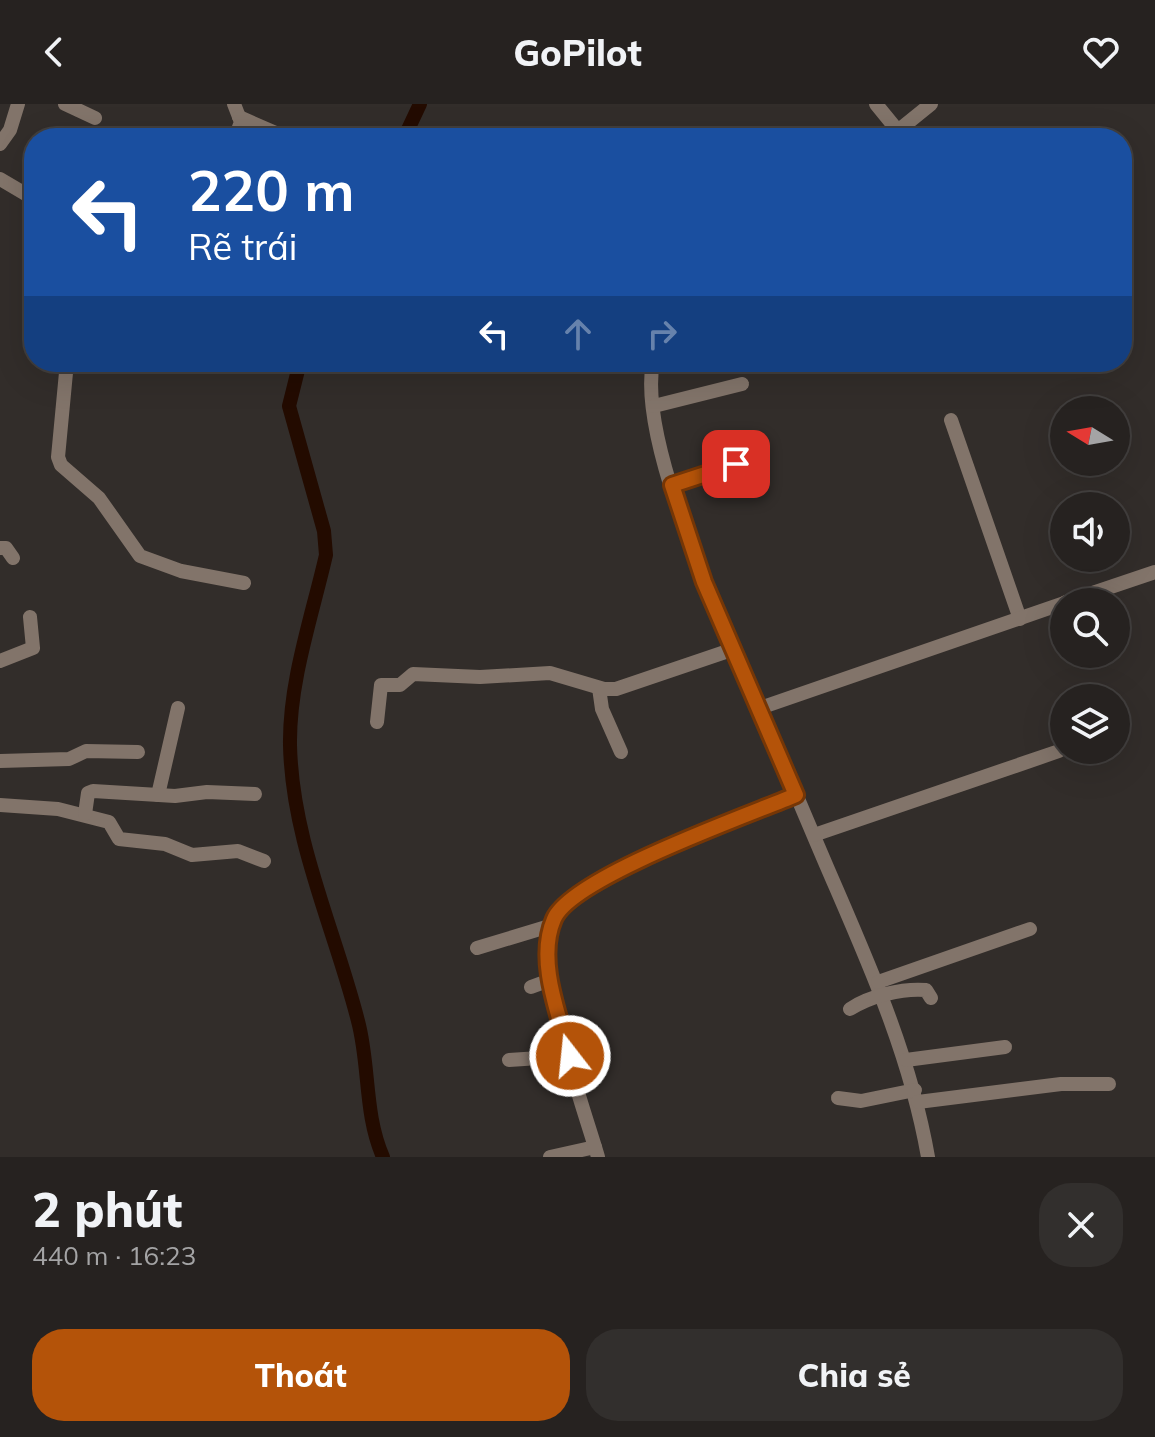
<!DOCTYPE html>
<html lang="vi">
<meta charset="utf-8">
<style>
:root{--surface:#262220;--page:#322f2d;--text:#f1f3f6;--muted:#a4a4a5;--line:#423f3e;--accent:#b45309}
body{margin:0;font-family:Mulish,sans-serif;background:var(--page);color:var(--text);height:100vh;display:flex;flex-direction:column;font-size:30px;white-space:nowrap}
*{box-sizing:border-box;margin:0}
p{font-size:26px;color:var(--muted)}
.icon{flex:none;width:44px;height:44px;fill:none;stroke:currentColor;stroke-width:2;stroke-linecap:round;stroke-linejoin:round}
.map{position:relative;height:1053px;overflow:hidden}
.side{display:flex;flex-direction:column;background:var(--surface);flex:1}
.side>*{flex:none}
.hud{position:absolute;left:24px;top:24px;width:1108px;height:244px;border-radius:32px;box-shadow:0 8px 32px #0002,0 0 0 2px var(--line);background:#1a4fa0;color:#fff;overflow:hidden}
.needle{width:52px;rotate:281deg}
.buttons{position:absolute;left:1050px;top:292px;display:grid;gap:16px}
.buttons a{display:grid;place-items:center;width:80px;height:80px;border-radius:50%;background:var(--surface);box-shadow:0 8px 32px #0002,0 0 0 2px var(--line);font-size:40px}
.pin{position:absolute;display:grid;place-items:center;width:68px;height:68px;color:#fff;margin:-34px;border-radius:16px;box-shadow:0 4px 12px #0006}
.me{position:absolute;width:88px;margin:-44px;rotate:344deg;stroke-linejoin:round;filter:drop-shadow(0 0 6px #0008)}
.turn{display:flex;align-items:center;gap:28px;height:168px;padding:0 32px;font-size:36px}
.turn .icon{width:104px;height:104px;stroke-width:2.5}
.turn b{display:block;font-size:56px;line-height:68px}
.lanes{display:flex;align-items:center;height:76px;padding:0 32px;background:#0003;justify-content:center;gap:40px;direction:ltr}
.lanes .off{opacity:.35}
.round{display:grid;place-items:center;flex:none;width:84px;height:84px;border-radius:32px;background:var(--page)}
.headline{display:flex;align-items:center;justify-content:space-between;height:136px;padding:0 32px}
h1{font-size:48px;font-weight:800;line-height:60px}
.primary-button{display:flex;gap:16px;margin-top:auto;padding:16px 32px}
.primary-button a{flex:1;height:92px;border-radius:32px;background:var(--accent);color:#fff;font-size:32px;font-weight:800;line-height:92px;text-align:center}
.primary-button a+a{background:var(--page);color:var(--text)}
header{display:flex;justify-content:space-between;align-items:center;height:104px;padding:0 32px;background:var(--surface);font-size:36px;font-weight:800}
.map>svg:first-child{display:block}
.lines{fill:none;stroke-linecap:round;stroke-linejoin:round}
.canal{stroke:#230b00;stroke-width:14}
.minor{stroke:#82746a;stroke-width:14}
.route-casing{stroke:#753606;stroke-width:20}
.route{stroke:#b45309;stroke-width:14}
</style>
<header><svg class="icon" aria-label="back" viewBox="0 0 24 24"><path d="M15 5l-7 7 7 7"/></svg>GoPilot<svg class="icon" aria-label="heart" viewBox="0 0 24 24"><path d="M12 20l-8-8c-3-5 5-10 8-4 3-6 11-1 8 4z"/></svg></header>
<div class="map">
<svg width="1155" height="1053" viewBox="0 0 1155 1053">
<rect width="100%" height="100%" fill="#322d2a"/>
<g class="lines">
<g class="canal">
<polyline points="404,34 420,0"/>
<path d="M 300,258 L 289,302 L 324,427 L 326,451 C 312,512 289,578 290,641 C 292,737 335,826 358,917 C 370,962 364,1010 383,1053"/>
</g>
<g class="minor">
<polyline points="65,0 95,14"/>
<polyline points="234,0 241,18 235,34"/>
<polyline points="876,0 898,27"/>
<polyline points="239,13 287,34"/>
<polyline points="889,34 931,0"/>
<polyline points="0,40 10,26 18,0"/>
<polyline points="0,75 34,95"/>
<polyline points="67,258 58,353 61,361 99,394 140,452 181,467 244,479"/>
<path d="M 653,258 C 638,335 715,501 746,574 C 774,637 800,700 827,763 C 868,858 910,950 928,1053"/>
<polyline points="654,302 742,280"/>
<polyline points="951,316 1020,515"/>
<polyline points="672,381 736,360"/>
<polyline points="0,444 6,444 13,454"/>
<polyline points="1066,498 1155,468"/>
<polyline points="0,557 33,544 30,513"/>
<polyline points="599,584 602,605 621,648"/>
<polyline points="760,604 1064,499"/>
<polyline points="377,618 381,581 400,581 413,570 480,573 550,569 604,585 616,585 734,545"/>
<polyline points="0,657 69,655 86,647 138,648"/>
<polyline points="158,691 178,604"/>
<polyline points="0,701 58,705 109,718 119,735 165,740 192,751 238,747 264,757"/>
<polyline points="85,710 88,689 93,687 175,692 207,688 255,690"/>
<polyline points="814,731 1059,647"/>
<polyline points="477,844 553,821"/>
<polyline points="878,878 1030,825"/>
<polyline points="531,883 550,876"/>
<path d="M 850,905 C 870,892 902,884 926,886 L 931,894"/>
<polyline points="509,956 570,952"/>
<polyline points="906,956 1005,943"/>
<polyline points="838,994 861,997 915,986"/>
<polyline points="918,998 1061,980 1109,980"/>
<polyline points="550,1053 595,1043"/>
<path d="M 598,1053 C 582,998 533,866 554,815 C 571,774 749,711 796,691"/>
</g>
</g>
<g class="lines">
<defs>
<path id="route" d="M 570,952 C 559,911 536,856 554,815 C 572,773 749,711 796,691 L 704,478 L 672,381 L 736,360"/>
</defs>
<use href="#route" class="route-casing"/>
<use href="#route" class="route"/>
</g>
</svg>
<div class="buttons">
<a><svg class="needle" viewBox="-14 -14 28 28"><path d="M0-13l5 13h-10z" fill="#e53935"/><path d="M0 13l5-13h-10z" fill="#a4a4a5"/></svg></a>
<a><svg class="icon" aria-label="sound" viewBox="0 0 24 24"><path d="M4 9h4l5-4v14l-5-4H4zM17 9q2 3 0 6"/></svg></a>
<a><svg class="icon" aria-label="search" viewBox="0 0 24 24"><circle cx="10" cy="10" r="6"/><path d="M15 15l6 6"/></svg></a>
<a><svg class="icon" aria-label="layers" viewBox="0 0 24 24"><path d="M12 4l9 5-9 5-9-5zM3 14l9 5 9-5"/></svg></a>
</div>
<div class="pin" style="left:736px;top:360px;background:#d93025"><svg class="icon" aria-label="arrive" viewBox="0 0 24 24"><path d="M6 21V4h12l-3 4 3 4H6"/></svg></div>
<svg class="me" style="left:570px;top:952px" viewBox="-20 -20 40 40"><circle r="17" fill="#b45309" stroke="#fff" stroke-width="3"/><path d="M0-11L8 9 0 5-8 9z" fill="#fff"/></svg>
<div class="hud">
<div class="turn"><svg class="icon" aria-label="left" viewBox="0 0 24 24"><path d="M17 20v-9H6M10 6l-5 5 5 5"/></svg><div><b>220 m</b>Rẽ trái</div></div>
<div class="lanes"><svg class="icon" aria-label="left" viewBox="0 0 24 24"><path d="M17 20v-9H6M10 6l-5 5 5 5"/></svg><svg class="icon off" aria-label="ahead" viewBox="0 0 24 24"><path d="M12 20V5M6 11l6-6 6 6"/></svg><svg class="icon off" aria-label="right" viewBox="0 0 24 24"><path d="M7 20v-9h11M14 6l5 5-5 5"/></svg></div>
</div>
</div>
<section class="side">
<div class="headline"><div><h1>2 phút</h1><p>440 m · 16:23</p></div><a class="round"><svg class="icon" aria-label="close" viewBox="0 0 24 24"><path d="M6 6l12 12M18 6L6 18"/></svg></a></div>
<div class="primary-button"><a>Thoát</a><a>Chia sẻ</a></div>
</section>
